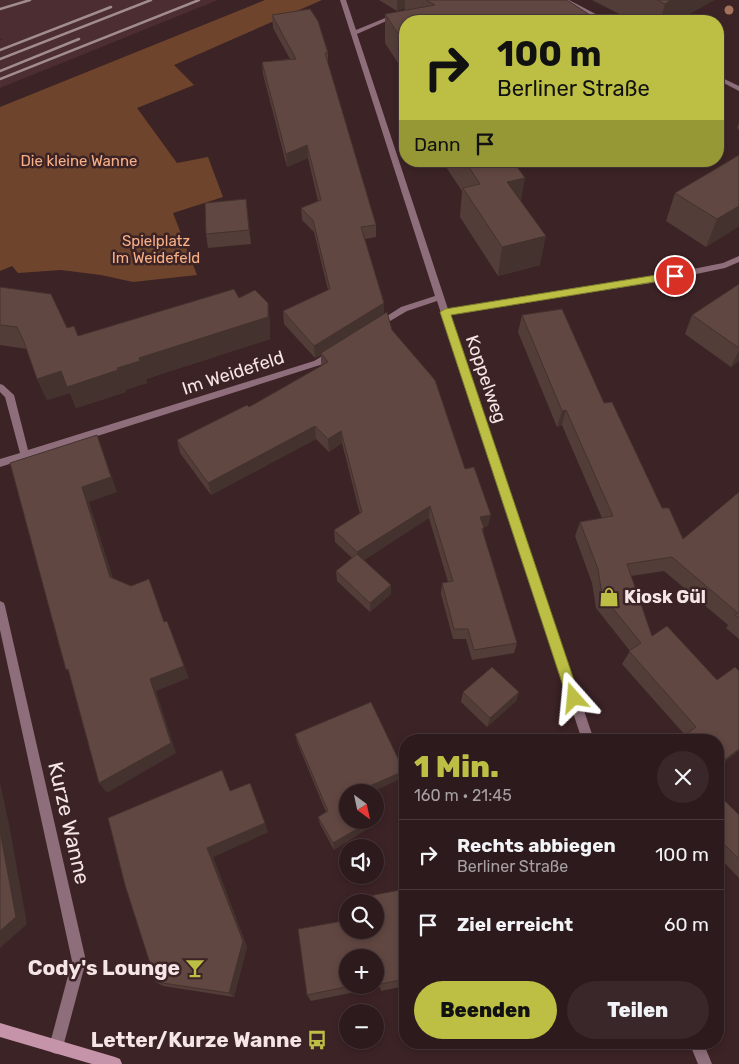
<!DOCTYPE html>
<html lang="de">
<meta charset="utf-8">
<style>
:root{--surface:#2d1a1c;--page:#392729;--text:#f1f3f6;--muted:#a7a1a3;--line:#48383b;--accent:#bcbf43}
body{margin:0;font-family:Rubik,sans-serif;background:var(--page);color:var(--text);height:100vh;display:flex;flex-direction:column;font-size:19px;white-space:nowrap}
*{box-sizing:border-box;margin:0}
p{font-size:16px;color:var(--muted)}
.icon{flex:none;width:28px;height:28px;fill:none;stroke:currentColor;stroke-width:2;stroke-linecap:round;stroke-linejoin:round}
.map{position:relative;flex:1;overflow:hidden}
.panel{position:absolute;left:399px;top:734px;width:325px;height:315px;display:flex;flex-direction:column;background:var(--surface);border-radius:20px;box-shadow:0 2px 8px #0003,0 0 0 1px var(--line)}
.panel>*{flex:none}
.guide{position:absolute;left:399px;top:15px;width:325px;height:152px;border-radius:20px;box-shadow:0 2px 8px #0003,0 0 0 1px var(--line);background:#bcbf43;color:#111;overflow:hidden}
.needle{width:32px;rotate:147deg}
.fabs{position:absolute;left:339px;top:784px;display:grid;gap:10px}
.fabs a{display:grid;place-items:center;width:45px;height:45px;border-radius:50%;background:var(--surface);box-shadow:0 2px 8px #0003,0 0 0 1px var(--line);font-size:25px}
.pin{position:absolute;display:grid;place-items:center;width:42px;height:42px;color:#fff;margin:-21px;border:2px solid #fff;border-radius:50%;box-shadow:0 1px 5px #0007}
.me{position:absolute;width:55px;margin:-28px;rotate:342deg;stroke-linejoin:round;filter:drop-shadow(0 0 4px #0008)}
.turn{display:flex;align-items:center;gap:18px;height:105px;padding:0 15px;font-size:22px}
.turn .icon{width:65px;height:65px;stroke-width:2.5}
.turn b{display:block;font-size:35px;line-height:42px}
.then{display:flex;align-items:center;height:48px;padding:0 15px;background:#0003;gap:10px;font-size:19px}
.round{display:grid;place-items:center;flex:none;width:52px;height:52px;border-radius:26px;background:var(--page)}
.summary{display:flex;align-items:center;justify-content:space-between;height:85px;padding:0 15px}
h1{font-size:30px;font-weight:800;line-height:38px;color:var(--accent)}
.cta{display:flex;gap:10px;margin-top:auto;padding:10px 15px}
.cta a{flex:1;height:58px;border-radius:30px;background:var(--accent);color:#111;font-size:20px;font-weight:800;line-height:58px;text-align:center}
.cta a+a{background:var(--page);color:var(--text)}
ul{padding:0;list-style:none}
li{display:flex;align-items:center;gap:15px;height:70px;padding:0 15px;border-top:1px solid var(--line)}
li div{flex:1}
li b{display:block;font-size:19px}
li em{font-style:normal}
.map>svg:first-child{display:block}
.built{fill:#4c2d31}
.green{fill:#6e452c}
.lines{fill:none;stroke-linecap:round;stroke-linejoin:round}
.street{fill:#8e6e7b;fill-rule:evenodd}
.secondary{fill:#c694a9;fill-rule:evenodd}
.rail{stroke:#a18c8e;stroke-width:2.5}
.tree{fill:#a4715b}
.wall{fill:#533d38;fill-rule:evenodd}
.shaded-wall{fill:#44322e}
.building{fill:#614741;stroke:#44322e}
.route{fill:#bcbf43;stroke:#7a7c2c}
.labels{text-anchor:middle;stroke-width:5;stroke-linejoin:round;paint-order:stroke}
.far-park-label{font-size:15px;fill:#f9b086;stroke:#3c2326}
.street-label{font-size:18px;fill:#f6e5e6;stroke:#3c2326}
.poi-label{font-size:18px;font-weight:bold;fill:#f6e5e6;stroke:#3c2326;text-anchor:start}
.near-street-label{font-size:21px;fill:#f6e5e6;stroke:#3c2326}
.near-poi-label{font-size:21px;font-weight:bold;fill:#f6e5e6;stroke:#3c2326;text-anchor:end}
</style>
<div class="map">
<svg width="739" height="1064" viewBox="0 0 739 1064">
<rect width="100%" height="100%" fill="#3c2326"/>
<polygon class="built" points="0,0 218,0 0,88 0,40 3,39 0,39"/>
<polygon class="green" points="265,0 322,0 174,65 194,85 137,108 177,163 208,157 223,197 173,213 197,275 133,282 101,275 61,270 18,273 12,266 0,271 0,107"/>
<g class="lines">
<g class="street">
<polygon points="340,0 346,0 356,30 395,14 400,15 357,34 448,309 658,276 723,263 739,256 739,262 725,268 658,282 449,314 594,740 582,740 437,301 407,311 380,327 377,328 373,325 401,307 435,296"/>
<polygon points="561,0 569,0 609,21 602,21"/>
<polygon points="718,76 739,86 739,91 718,80"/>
<polygon points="331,351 335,354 334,356 320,365 0,467 0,459 20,453 5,397 0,392 0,384 3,385 14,395 28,450 314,361"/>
<polygon points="0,601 4,603 5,606 86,961 63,1047 61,1052 56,1054 51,1052 49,1047 72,961 0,630"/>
<polygon points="689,1042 703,1042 712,1064 698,1064"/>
</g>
<polygon class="secondary" points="0,1023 115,1057 120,1059 122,1064 92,1064 0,1037"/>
<g class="rail">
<polyline points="0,9 30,0"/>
<polyline points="0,50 111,7"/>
<polyline points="0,59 151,0"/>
<polyline points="0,71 79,39"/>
<polyline points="0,79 199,0"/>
</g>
</g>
<circle class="tree" cx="729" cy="10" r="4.5"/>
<g class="wall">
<polygon points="379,0 567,0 405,21 405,74 385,43 385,14 404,11 405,8 397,11"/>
<polygon points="592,0 714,0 677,21 633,21"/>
<polygon points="272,15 328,53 328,65 376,225 376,237 365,239 384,303 384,314 465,469 488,526 484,527 483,533 517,643 514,653 472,660 466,639 453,639 441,594 442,583 448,582 429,518 364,560 391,594 370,612 337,581 336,571 352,558 335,542 334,530 360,514 342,443 329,452 316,439 211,495 180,453 177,440 249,407 321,366 321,355 315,358 284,324 283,311 328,290 314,232 302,220 301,208 318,201 308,158 287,167 263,74 262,62 290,59 273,28"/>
<polygon points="739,122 739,130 737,128"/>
<polygon points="739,155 739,226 706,247 666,221 675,193"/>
<polygon points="442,161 513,161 521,202 540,265 498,276 460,217 462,191"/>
<polygon points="246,199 251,244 208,248 206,234"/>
<polygon points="739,284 739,361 731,367 685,334 692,315"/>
<polygon points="0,287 78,336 239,298 268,303 270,325 270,339 146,379 147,383 125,390 126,392 76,408 70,393 47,400 37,379 27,349 0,345"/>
<polygon points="522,315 604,403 662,508 683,539 739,492 739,639 726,628 728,625 664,571 631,576 652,636 718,740 679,740 685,735 622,664 630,651 596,608 592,583 575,536 580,522 602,518 562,425 557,427 518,332"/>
<polygon points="463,692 519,692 516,701 487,727 461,702"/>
<polygon points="295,734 404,771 403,778 348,792 367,829 334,850 320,824 318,817 326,812 297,742"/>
<polygon points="222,770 230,791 268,832 213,857 247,947 234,997 163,986 156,982"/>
<polygon points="718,804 739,815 739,878 718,856"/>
<path d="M 405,889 L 405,986 L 381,991 L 380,987 L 311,1001 L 307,995 L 375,930 L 375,902 L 369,902 L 369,896 ZM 375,958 L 375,985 L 348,985 Z"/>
</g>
<g class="shaded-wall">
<polygon points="397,0 405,0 405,8 397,11"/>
<polygon points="671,0 714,0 677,21 660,21 665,4"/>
<polygon points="307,145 308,158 287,167 286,154"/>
<polygon points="525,178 520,207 507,182"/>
<polygon points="246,199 248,213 251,244 249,230"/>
<polygon points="739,206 739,226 706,247 717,219"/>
<polygon points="546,236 540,265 498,276 502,247"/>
<polygon points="268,303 270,325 270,339 146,379 147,383 125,390 126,392 76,408 70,393 47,400 37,379 61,371 117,368 139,358"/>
<polygon points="384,303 384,316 321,353 321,355 315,358 314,346"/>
<polygon points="739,350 739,361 731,367"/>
<polygon points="566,410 562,425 557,427 562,411"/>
<polygon points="315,426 316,439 211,495 208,483"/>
<polygon points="341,431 342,443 329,452 328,439"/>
<polygon points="97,435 103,451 117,492 89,502 117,591 110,577 82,487"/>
<polygon points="430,506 429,518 358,564 357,552"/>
<polygon points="491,515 488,526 478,528 480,517"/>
<polygon points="391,585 391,594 370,612 370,603"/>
<polygon points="167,621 189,678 156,691 176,753 107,793 99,783 150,679"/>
<polygon points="519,692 516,701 487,727 490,718"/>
<polygon points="739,749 739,751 718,767 718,765"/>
<polygon points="404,771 403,778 372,792 356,792"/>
<polygon points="0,783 9,824 27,924 0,948"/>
<polygon points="265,823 268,832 213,857 247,947 234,997 229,993 207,848"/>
<polygon points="367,823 367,829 334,850 333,843"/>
</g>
<g class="building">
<polygon points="426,0 567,0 599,21 405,21 405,44 385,14 435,5"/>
<polygon points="657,0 671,0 665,4"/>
<polygon points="310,9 318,21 328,53 325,53 376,225 361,227 384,303 314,346 283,311 330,289 313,220 301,208 321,200 307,145 286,154 262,62 296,59 272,15"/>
<polygon points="739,155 739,206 717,219 675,193"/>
<polygon points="465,161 513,161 525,178 507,182 546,236 502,247 463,188 480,184"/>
<polygon points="246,199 249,230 206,234 205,203"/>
<polygon points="739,284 739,348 692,315"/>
<polygon points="0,287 51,294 67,328 74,326 78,336 234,289 239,298 255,290 268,303 268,317 139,358 140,361 117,368 118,370 67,387 61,371 37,379 24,342 17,327 0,325"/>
<polygon points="562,309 604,403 612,402 662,508 669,508 683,539 739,492 739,618 735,615 738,613 672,557 627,564 652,636 667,626 717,680 735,667 739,671 739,749 718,765 718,740 682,740 681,738 696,727 629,651 641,643 602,595 598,569 580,522 613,516 566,410 562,411 522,315"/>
<polygon points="387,312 392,330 435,380 465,469 474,467 491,515 480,517 484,528 482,529 517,643 474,650 468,629 454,629 442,583 453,581 430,506 357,552 334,530 362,512 341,431 328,439 315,426 208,483 177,440 247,405 249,407 328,362 321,353"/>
<polygon points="97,435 111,477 82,487 110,577 131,586 149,579 164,622 167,621 184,666 150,679 171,743 99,783 68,669 66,670 10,463"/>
<polygon points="357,554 391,585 370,603 336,571"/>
<polygon points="492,667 519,692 490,718 463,692"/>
<polygon points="371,702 404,771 356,792 348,792 348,820 366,820 367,823 333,843 318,817 328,811 295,734"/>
<polygon points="222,770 230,791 250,783 265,823 207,848 243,941 229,993 156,982 125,885 108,818"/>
<polygon points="723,799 739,815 739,859 718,838 718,805"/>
<polygon points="0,831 16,917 0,931"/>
<polygon points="405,889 405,979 381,984 381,980 375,981 375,958 348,958 348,985 355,985 307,995 298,929 348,920 348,930 375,930 375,902 371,902 369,896"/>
</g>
<polygon class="route" points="675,272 680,276 678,278 451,315 580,698 578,702 574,704 569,702 567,698 440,312 445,309"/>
<defs>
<symbol id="shop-bare" viewBox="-9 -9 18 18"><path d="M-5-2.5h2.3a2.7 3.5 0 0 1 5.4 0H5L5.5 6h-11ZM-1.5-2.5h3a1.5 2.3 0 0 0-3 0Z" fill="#bcbf43" stroke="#3c2326" stroke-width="2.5" paint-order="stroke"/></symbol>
<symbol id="bar-bare" viewBox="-9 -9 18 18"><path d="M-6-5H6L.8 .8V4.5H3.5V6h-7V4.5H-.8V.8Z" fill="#bcbf43" stroke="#3c2326" stroke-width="2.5" paint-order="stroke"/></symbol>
<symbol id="bus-bare" viewBox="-9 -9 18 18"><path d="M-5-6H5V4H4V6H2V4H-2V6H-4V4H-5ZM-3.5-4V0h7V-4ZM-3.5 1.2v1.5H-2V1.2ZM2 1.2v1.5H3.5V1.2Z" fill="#bcbf43" stroke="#3c2326" stroke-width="2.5" paint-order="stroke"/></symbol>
</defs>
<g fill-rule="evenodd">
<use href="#shop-bare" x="595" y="583" width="28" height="28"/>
<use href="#bar-bare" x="181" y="954" width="28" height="28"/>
<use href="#bus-bare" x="303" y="1026" width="28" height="28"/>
</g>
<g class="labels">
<g class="far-park-label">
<text x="79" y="166">Die kleine Wanne</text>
<text x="156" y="246">Spielplatz<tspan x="156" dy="17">Im Weidefeld</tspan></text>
</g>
<g class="street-label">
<text transform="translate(233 373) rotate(-18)" y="6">Im Weidefeld</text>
<text transform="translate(486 379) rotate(71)" y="6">Koppelweg</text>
</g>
<g class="poi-label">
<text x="624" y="603">Kiosk Gül</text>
</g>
<g class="near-street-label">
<text transform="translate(69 823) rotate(77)" y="7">Kurze Wanne</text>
</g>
<g class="near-poi-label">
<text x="180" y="975">Cody's Lounge</text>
<text x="302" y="1047">Letter/Kurze Wanne</text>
</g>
</g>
</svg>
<div class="fabs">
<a><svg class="needle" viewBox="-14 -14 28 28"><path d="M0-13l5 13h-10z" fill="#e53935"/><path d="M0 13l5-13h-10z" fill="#a7a1a3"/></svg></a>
<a><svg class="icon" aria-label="sound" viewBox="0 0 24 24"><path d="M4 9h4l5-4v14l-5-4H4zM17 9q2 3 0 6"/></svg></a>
<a><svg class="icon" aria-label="search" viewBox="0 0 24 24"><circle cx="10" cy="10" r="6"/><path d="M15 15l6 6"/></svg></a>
<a>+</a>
<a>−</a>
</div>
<div class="pin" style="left:675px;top:276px;background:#d93025"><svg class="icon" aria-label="arrive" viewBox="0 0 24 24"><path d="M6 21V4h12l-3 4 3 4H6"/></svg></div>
<svg class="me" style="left:574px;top:698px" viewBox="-20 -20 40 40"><path d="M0-17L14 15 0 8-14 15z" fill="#bcbf43" stroke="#fff" stroke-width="4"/></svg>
<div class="guide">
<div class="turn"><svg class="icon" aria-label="right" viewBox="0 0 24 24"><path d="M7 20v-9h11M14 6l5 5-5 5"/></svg><div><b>100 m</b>Berliner Straße</div></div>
<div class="then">Dann<svg class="icon" aria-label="arrive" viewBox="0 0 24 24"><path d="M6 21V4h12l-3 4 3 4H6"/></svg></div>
</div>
<section class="panel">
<div class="summary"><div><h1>1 Min.</h1><p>160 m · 21:45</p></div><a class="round"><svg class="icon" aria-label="close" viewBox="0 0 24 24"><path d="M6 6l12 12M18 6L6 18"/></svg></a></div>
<ul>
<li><svg class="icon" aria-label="right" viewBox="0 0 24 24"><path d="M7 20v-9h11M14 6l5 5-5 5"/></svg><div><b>Rechts abbiegen</b><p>Berliner Straße</p></div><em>100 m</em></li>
<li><svg class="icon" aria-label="arrive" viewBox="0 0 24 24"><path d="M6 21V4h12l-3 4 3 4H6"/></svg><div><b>Ziel erreicht</b></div><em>60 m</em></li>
</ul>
<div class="cta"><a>Beenden</a><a>Teilen</a></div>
</section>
</div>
